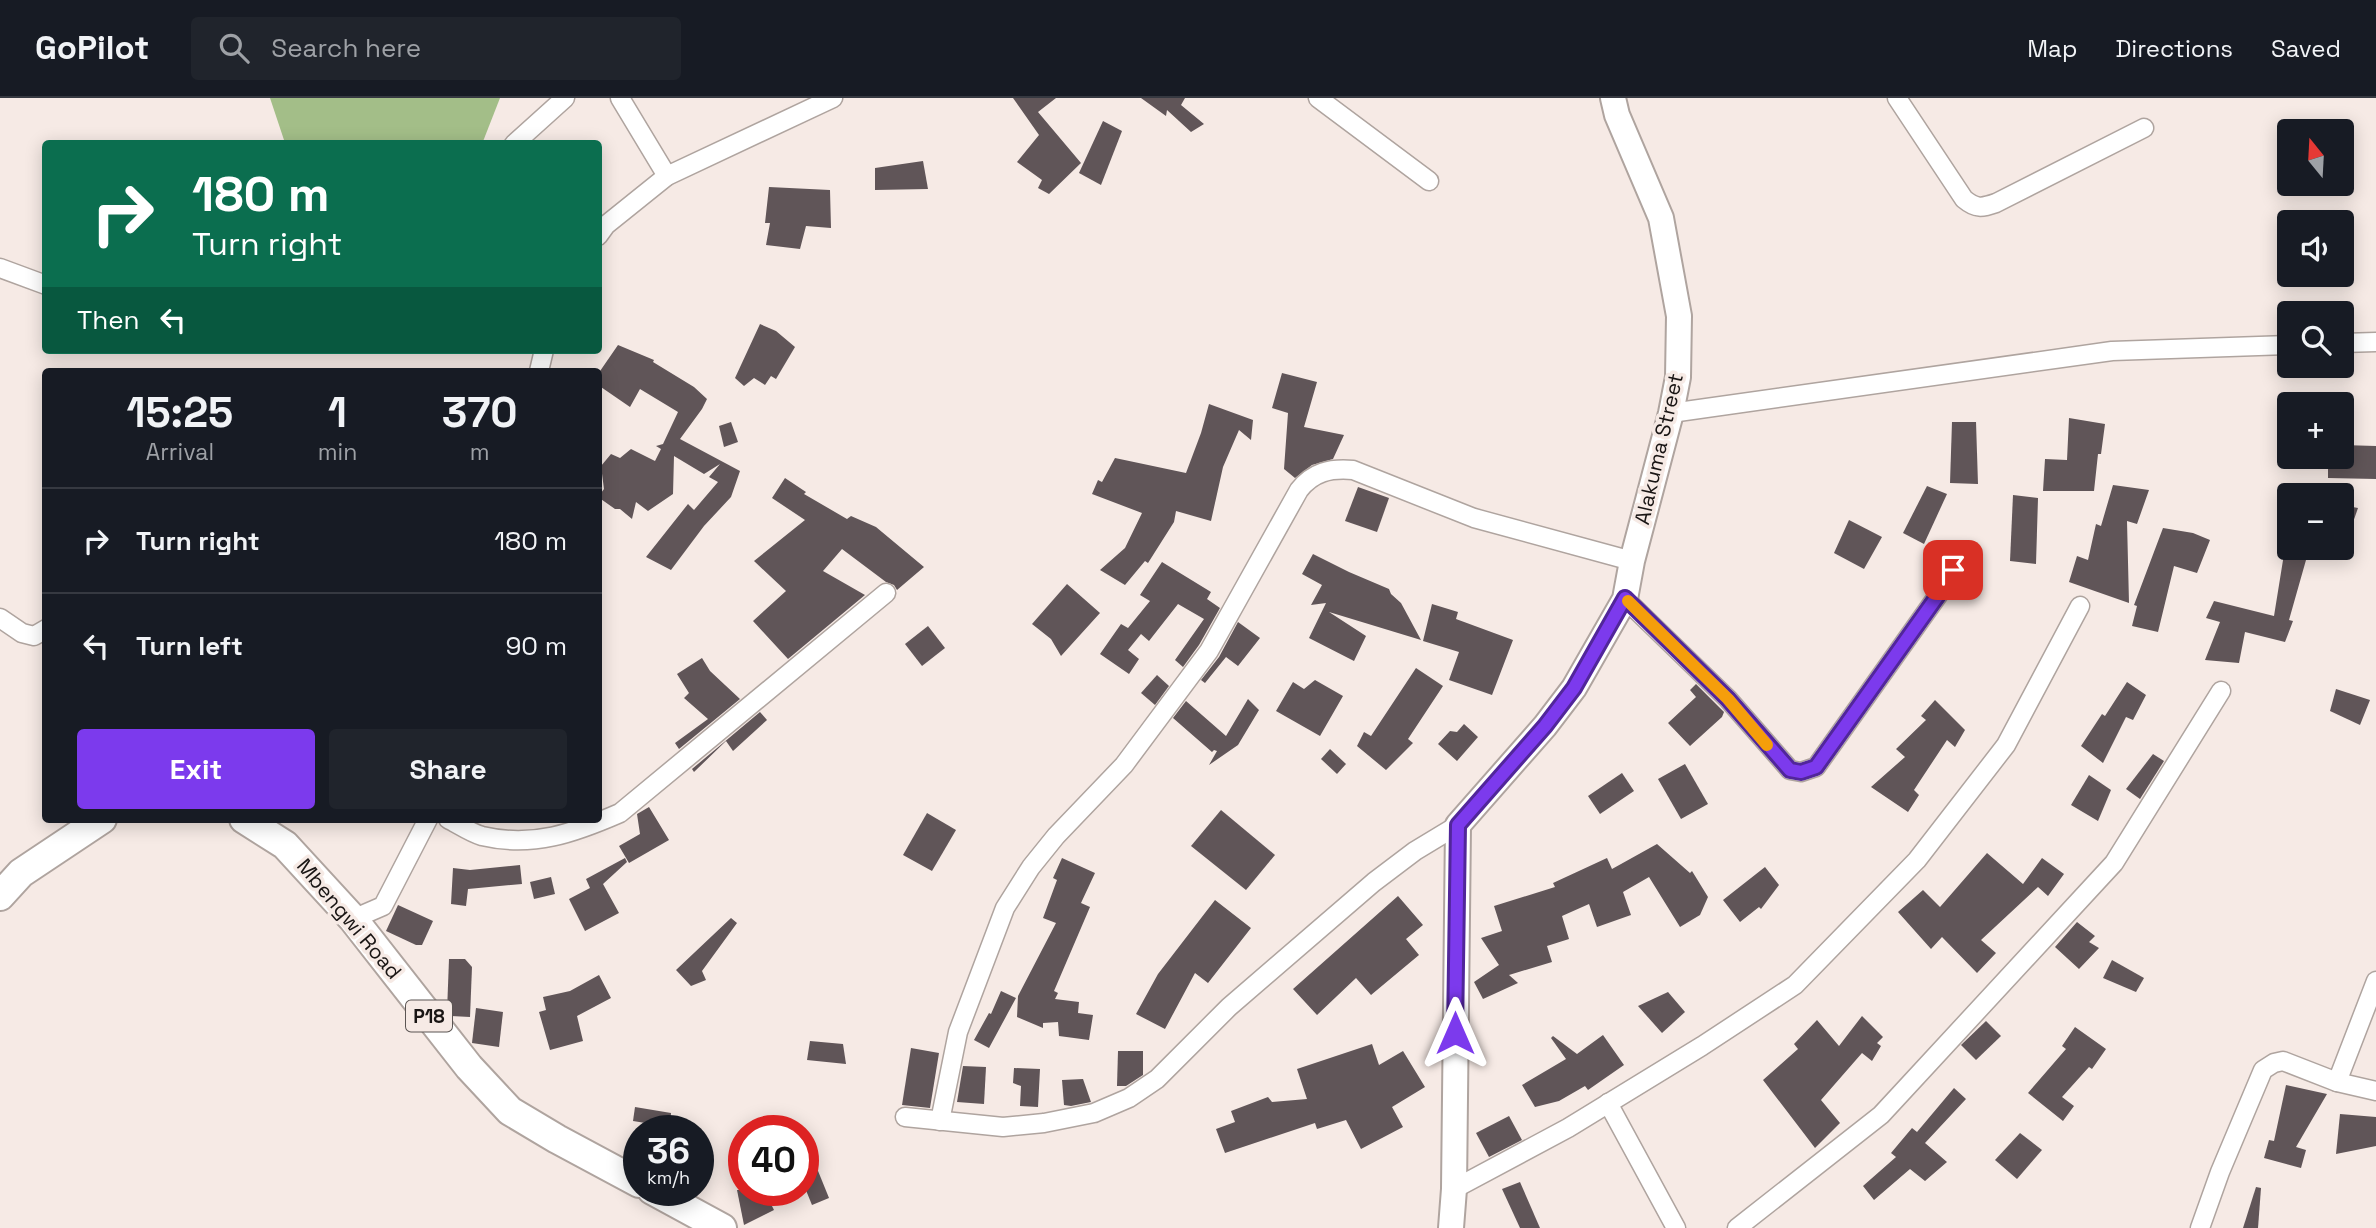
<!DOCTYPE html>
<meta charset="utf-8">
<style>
:root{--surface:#171b24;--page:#20242c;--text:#f1f3f6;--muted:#9ea1a6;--line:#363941;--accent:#7c3aed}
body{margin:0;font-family:"Space Grotesk",sans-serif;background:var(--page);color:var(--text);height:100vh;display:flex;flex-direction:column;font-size:26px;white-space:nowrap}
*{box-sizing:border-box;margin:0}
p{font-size:23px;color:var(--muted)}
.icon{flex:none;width:38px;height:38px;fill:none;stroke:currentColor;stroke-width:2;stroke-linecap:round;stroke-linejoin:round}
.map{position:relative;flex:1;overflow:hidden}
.sheet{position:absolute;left:42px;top:270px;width:560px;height:455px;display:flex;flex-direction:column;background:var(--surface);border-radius:7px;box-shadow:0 4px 18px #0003}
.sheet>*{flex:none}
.banner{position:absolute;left:42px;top:42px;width:560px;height:214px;border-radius:7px;box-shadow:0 4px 18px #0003;background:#0b6e4f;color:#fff;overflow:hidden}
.needle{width:46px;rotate:342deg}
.tools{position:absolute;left:2277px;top:21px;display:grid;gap:14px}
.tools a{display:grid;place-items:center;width:77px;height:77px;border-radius:7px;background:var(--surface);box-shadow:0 4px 18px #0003;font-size:35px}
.speed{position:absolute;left:623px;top:1017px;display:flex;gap:14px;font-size:35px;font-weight:700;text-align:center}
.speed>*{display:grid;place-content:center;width:91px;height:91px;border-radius:50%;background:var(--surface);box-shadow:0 4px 18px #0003;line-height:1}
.speed small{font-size:18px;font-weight:400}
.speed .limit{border:10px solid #d22;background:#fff;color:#111}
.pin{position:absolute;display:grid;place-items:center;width:60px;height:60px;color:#fff;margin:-30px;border-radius:14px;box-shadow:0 4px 10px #0006}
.me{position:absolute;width:77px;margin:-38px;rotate:0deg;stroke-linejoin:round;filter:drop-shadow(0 0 5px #0008)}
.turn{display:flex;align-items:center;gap:24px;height:147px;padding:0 35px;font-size:32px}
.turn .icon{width:91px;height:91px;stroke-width:2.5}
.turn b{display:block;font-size:49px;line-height:60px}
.then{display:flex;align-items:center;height:66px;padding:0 35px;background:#0003;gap:14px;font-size:26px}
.eta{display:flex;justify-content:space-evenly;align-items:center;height:119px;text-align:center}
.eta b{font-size:42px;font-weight:800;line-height:49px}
.primary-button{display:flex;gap:14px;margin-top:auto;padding:14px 35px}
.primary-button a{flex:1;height:80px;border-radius:7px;background:var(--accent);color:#fff;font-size:28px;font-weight:800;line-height:80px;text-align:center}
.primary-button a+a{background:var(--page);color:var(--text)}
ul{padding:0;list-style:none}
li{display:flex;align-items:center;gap:21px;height:105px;padding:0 35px;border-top:2px solid var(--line)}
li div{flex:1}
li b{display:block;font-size:26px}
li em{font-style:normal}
header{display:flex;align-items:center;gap:42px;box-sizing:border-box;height:98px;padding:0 35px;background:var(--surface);border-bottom:2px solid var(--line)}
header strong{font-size:33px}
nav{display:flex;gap:38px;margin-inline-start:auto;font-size:24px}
.search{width:490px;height:63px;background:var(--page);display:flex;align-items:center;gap:18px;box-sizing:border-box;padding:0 24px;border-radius:7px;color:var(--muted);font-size:26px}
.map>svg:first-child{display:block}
.forest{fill:#a3be88}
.building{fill:#605558}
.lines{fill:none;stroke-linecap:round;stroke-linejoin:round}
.street-casing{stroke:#afa49f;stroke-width:21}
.secondary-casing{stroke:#afa49f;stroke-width:28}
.primary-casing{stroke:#afa49f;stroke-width:32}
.street{stroke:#fff;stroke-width:18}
.secondary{stroke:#fff;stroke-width:24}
.primary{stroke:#fff;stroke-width:28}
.route-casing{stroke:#51269a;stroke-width:18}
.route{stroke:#7c3aed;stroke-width:12}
.slow{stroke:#f59e0b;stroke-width:12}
.labels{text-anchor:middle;stroke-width:7;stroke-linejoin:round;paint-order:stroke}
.shield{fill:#f6eae5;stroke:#5b5553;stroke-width:2}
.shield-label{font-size:19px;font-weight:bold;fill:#191514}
.street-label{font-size:21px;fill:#191514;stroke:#f6eae5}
</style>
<header>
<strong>GoPilot</strong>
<div class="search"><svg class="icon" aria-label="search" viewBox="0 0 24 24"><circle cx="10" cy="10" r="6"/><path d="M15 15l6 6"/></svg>Search here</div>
<nav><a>Map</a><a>Directions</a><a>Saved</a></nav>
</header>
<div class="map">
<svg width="2376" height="1130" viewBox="0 0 2376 1130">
<rect width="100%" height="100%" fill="#f6eae5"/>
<polygon class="forest" points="270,0 500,0 482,46 285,45"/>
<g class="building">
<polygon points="1013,0 1056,0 1038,14 1081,65 1049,96 1038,90 1042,82 1017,64 1039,37"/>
<polygon points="1141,0 1185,0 1181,7 1204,26 1191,34 1167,12 1166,18"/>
<polygon points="1103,23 1122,33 1101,87 1079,75"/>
<polygon points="923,63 928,91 875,92 875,70"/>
<polygon points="769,89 830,92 831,130 806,128 800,151 766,147 770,125 765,125"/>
<polygon points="760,226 776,233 795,249 776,281 771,278 765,287 754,280 744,288 735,280"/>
<polygon points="618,247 654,262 653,264 694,289 707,301 702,311 680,341 740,373 731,399 704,428 671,472 646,459 688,406 694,412 718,384 709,379 720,366 704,376 674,358 673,396 648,413 636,404 632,421 620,411 615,411 598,399 604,391 601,368 611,356 620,360 631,351 655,363 661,351 656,348 663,346 678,314 640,291 630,309 598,287 598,276"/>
<polygon points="1282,275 1317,284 1304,329 1344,337 1333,361 1312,367 1295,380 1284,371 1288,315 1272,310"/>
<polygon points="1209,306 1253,322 1251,342 1239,332 1223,369 1211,423 1176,413 1174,424 1148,465 1145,463 1125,487 1100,472 1125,450 1142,415 1092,396 1098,382 1102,384 1115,360 1186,375 1201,335"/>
<polygon points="2069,320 2105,326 2101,356 2098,356 2094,393 2043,393 2045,361 2067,362"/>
<polygon points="731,324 738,344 724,349 719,328"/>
<polygon points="1952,324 1976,324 1978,386 1950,385"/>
<polygon points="2342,347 2376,348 2376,381 2328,380 2328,359 2342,359"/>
<polygon points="785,380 806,394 804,396 847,421 851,418 876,429 924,469 897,492 894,487 886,484 842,451 823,473 865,497 788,561 753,523 786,493 754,463 805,422 772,400"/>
<polygon points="2113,387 2149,392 2137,426 2127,423 2129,505 2069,484 2077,458 2088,462 2096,426 2101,428"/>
<polygon points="1927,388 1947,396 1924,446 1903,435"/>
<polygon points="1358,389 1389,400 1377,434 1345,423"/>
<polygon points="2013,397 2038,400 2036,466 2010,463"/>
<polygon points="2342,407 2358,410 2344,450 2342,450"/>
<polygon points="1849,422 1882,439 1864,471 1834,455"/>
<polygon points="2163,430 2193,435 2210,442 2197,475 2174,468 2158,534 2132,528 2137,508 2134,507"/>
<polygon points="1313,456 1349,474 1389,491 1391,496 1401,505 1421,542 1329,514 1366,538 1354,563 1309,540 1326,505 1311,507 1322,487 1302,476"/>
<polygon points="2284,456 2306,462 2289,522 2293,523 2285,544 2245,534 2239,565 2205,562 2220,524 2206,520 2214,503 2274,518"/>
<polygon points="1162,464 1211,494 1207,501 1220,510 1199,547 1183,569 1175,562 1204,521 1178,506 1149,543 1141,536 1128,552 1139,561 1129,576 1100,556 1121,526 1128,530 1150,503 1140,497"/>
<polygon points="1067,486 1100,515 1061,558 1051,541 1032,526"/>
<polygon points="1432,506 1458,514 1456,521 1513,542 1492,597 1449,582 1459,554 1423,543"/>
<polygon points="1238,524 1260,540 1238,568 1226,559 1205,585 1201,582 1219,559"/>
<polygon points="928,528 945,550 922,568 905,546"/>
<polygon points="702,560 710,573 740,601 679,651 675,645 708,621 684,600 689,595 677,576"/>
<polygon points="1416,570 1443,588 1408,641 1413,645 1386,672 1357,648 1364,634 1371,638"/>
<polygon points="1157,577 1169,588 1155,607 1141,595"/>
<polygon points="1315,582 1343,598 1320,638 1276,613 1293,584 1304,591"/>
<polygon points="2127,584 2146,597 2133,622 2126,619 2103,665 2081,648 2102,616 2105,618"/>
<polygon points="1696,586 1724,614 1722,619 1690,648 1668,625 1696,599 1690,592"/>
<polygon points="2336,591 2370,602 2360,627 2330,613"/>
<polygon points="1248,601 1259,612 1238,647 1209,667 1217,653 1214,652 1212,654 1173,620 1186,603 1226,638"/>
<polygon points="1935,602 1965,632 1955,649 1947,642 1914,692 1919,697 1908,714 1871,689 1905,659 1896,651 1926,622 1921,618"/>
<polygon points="760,614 767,622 733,653 726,643 694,674 692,671"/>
<polygon points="1464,626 1478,639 1457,663 1438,646 1450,633 1457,634"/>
<polygon points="1330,651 1346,666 1337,676 1321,661"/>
<polygon points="2153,656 2164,663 2140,701 2126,691"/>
<polygon points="1685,666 1708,706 1681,721 1658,681"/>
<polygon points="1622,675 1634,693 1600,716 1588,698"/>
<polygon points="2089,677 2111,692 2098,723 2071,707"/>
<polygon points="649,709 669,742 629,765 619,748 640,736 637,716"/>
<polygon points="1221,712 1275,757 1246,792 1191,748"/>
<polygon points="927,715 956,732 932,773 903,757"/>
<polygon points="1657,746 1690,775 1692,773 1708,799 1700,817 1680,829 1649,779 1623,794 1631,817 1597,829 1589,806 1562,818 1569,841 1547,848 1552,864 1509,877 1518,885 1483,901 1474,884 1499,867 1481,840 1502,833 1494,808 1555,789 1553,785 1607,760 1612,771"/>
<polygon points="1987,755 2023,786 2042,760 2064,776 2048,798 2038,789 1981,842 1996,855 1977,875 1942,839 1931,851 1898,814 1923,792 1940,809"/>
<polygon points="625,760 627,764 603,786 619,815 585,833 569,801 590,790 586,781"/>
<polygon points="1062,760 1095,775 1081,805 1090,809 1054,893 1058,895 1055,901 1079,904 1078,915 1093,917 1089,942 1059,938 1058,924 1043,925 1043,930 1017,919 1018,898 1056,825 1043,820 1057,782 1053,780"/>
<polygon points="520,767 522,786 468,791 466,808 451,806 453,770 470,772"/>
<polygon points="1765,769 1779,787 1761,811 1759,809 1740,824 1723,802"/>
<polygon points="551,779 555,796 534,801 530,784"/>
<polygon points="1398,798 1423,827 1406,841 1419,857 1371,897 1356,880 1317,917 1293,891"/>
<polygon points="1215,802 1251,830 1208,885 1195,875 1165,931 1136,916 1158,876"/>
<polygon points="398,807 433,823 422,847 416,847 386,833"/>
<polygon points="731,820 737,825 702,873 706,882 691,888 676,872"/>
<polygon points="2077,824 2095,838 2089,844 2099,850 2079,871 2055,849"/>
<polygon points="449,861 465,861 472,869 470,919 451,918 447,914"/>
<polygon points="2112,862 2144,880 2136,894 2103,880"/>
<polygon points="599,877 611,900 577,918 583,943 550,952 539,914 546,912 543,899 570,893"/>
<polygon points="1001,893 1016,900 989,950 974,942 989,915 991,916"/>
<polygon points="1668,894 1685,914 1662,935 1638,908"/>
<polygon points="476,910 503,914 499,949 472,945"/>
<polygon points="1862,918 1883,939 1877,945 1881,948 1872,963 1862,955 1821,1002 1840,1025 1815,1050 1763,982 1798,951 1794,946 1817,922 1839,948"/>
<polygon points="1986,923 2001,938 1976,962 1961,947"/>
<polygon points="2075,929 2106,951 2092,971 2089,969 2062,999 2074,1008 2063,1023 2028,995 2066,951 2062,948"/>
<polygon points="1603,937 1624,967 1588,992 1585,988 1559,1003 1535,1009 1522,987 1566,961 1551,940 1553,938 1577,956"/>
<polygon points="810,943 843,946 846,966 807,962"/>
<polygon points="1372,946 1379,967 1403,953 1425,989 1392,1009 1403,1029 1361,1051 1346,1022 1317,1031 1315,1025 1225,1055 1216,1031 1235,1024 1231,1013 1268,999 1272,1004 1307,1001 1297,971"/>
<polygon points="911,950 939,955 930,1010 902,1007"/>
<polygon points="1118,953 1143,953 1143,977 1126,988 1117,988"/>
<polygon points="963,968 986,969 984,1006 957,1004"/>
<polygon points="1014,970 1040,971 1038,1009 1020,1008 1021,988 1013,985"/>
<polygon points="1083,981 1091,1004 1071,1008 1064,1007 1062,982"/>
<polygon points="2286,987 2327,996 2296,1049 2306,1052 2301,1070 2264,1060 2269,1042 2274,1043"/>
<polygon points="1954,990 1966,1001 1925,1045 1947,1064 1925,1083 1910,1071 1874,1102 1863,1088 1896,1059 1891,1055 1912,1030 1917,1034"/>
<polygon points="635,1009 671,1015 670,1029 633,1023"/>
<polygon points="2340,1016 2376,1019 2376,1048 2336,1056"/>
<polygon points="1509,1018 1522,1042 1489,1059 1476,1035"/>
<polygon points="2020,1035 2042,1052 2017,1081 1995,1062"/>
<polygon points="803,1036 829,1100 812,1107 803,1085"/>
<polygon points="1520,1084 1540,1130 1520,1130 1502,1091"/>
<polygon points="2256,1089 2261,1090 2258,1130 2243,1130"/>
<polygon points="737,1092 764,1092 774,1112 744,1127"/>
</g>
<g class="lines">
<defs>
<g id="street">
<polyline points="620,0 667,78"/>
<polyline points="1318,0 1429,83"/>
<path d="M 1897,0 L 1964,101 C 1976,111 1982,110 1996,105 L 2144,30"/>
<polyline points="514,46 565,0"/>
<polyline points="598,138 606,127 667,78 833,0"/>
<polyline points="0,170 46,187"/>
<polyline points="2342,245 2376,244"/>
<polyline points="539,273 544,252"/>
<polyline points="1671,315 2112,253 2289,247"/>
<polyline points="1625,501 1728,601 1790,672 1801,674 1816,669 1946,486 1960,457"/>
<polyline points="0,520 22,535 34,538 46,531"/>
<path d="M 448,721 C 458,726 471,735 482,738 C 533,750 574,735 620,715 L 886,495"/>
<polyline points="353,821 383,808 428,721"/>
<polyline points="2337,984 2376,993"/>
<polyline points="1608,1005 1676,1130"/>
<polyline points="905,1019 1003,1029 1044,1025 1094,1015 1129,1000 1157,981 1229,909 1374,784 1415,753 1458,727"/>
<path d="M 940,1023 L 958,934 L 1005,810 L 1031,769 L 1056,738 L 1124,667 L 1209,553 L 1299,392 C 1313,374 1330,370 1353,372 L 1474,420 L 1632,463"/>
<polyline points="1454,1091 1568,1030 1702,948 1795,887 1917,762 2006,647 2080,508"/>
<polyline points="1737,1130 1881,1017 2114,765 2221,593"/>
<polyline points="2200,1130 2220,1074 2263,972 2274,965 2283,963 2337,984 2376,883"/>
</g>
<polyline id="secondary" points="1451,1130 1454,1091 1458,727 1545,628 1574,590 1625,501 1632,463 1671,315 1678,279 1679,218 1661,120 1617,17 1613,0"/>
<g id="primary">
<polyline points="244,721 285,747 353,821 469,969 510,1013 557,1041 639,1085"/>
<polyline points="0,798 21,775 102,721"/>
<polyline points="652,1092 722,1130"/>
</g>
</defs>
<use href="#street" class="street-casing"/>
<use href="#secondary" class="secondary-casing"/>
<use href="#primary" class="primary-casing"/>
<use href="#street" class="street"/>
<use href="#secondary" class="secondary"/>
<use href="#primary" class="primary"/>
</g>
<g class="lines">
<defs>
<polyline id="route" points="1455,935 1458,727 1545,628 1574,590 1625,500 1728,601 1790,672 1801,674 1816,669 1946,486 1953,472"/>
</defs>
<use href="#route" class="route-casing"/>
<use href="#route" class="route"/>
<polyline class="slow" points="1628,503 1728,601 1767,647"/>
</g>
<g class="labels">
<rect class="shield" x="406" y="902.5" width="46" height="31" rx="5"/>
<g class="shield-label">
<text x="429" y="925">P18</text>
</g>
<g class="street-label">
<text transform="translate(1659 351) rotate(-77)" y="7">Alakuma Street</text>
<text transform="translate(349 821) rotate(50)" y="7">Mbengwi Road</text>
</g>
</g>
</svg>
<div class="tools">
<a><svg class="needle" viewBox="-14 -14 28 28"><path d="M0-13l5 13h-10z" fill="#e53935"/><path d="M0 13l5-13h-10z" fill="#9ea1a6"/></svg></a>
<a><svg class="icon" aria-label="sound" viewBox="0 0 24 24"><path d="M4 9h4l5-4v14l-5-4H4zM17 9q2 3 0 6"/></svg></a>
<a><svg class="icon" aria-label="search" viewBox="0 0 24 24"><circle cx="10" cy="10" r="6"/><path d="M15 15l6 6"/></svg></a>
<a>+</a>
<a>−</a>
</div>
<div class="speed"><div>36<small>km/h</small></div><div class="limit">40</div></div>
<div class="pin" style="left:1953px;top:472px;background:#d93025"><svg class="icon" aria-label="arrive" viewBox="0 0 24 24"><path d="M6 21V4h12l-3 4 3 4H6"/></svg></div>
<svg class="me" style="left:1455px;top:935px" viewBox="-20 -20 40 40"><path d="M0-17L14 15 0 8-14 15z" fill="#7c3aed" stroke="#fff" stroke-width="4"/></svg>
<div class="banner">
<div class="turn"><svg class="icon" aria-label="right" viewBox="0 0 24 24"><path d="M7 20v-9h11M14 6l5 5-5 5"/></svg><div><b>180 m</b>Turn right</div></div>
<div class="then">Then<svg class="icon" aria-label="left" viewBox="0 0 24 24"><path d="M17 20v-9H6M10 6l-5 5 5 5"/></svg></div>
</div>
<section class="sheet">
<div class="eta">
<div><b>15:25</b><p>Arrival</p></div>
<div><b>1</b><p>min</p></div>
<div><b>370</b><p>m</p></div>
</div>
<ul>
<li><svg class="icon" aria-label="right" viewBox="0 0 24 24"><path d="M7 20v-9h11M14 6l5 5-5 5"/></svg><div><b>Turn right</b></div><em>180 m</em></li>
<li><svg class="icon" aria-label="left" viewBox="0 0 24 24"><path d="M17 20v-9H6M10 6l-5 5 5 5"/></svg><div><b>Turn left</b></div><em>90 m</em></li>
</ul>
<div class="primary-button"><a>Exit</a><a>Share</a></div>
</section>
</div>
